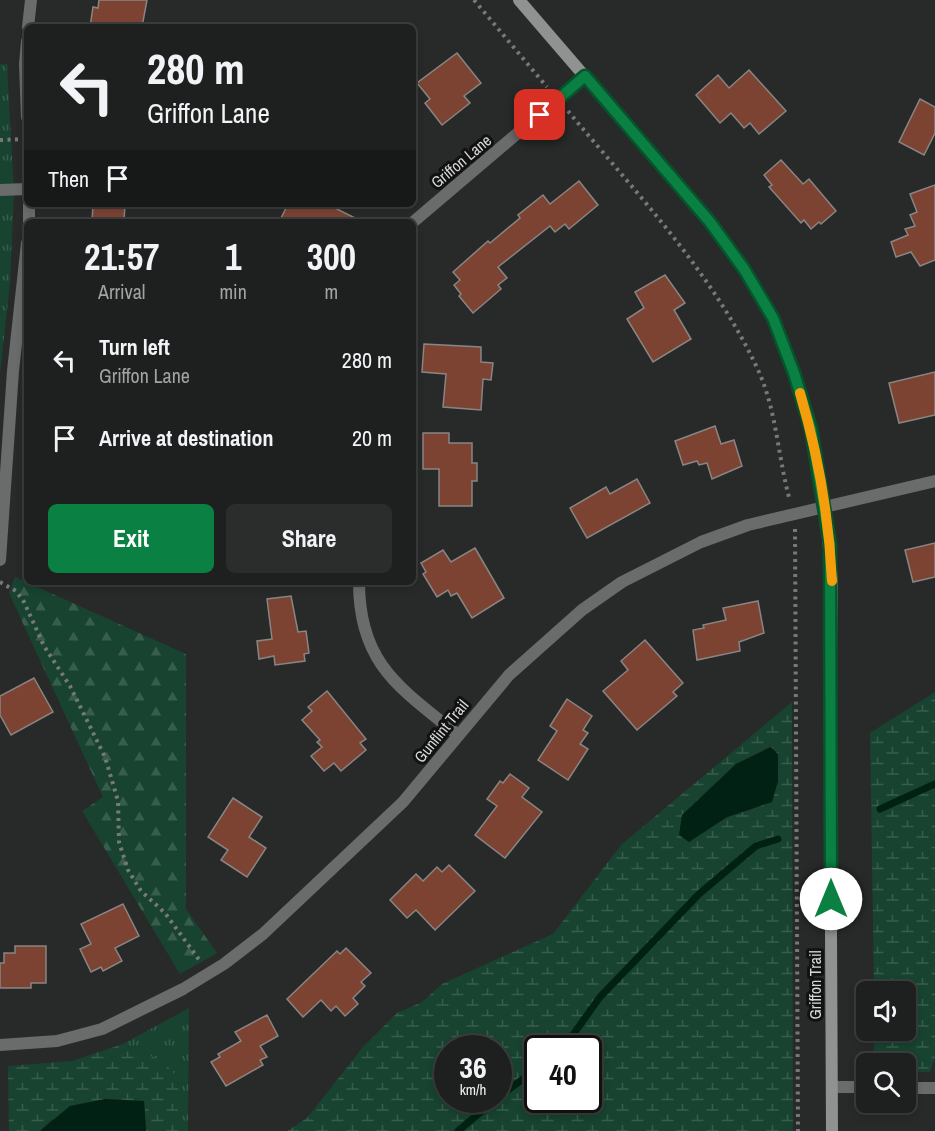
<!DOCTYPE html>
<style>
:root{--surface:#1d201e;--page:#2a2d2b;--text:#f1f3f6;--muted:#a0a3a4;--line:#3b3e3c;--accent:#0b8043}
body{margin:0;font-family:"Archivo Narrow",sans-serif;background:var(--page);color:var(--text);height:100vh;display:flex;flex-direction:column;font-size:22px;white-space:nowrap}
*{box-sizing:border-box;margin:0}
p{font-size:20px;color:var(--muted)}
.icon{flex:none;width:33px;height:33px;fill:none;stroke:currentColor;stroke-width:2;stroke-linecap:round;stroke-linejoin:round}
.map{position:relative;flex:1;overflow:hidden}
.side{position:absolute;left:24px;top:219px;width:392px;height:366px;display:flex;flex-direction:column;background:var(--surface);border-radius:9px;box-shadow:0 3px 9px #0003,0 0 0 2px var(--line)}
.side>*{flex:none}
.top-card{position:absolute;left:24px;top:24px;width:392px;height:183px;border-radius:9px;box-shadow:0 3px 9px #0003,0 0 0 2px var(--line);background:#1d201e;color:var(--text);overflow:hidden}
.controls{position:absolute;left:856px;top:981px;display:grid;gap:12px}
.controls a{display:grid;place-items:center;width:60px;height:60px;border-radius:9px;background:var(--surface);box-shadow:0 3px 9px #0003,0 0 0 2px var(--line);font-size:30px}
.speed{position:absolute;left:434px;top:1035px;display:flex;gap:12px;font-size:30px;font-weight:700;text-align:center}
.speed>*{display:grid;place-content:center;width:78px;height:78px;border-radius:50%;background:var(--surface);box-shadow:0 3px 9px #0003,0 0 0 2px var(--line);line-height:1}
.speed small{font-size:15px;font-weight:400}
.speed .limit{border:3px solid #111;border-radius:9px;background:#fff;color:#111}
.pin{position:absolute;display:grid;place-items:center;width:51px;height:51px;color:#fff;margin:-26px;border-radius:12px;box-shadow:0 3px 9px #0006}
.me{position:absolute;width:66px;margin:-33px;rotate:0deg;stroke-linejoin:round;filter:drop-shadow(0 0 4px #0008)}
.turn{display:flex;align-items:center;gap:21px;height:126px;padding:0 24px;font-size:27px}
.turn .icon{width:78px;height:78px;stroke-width:2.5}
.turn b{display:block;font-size:42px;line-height:51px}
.then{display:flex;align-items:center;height:57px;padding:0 24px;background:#0003;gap:12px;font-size:22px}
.eta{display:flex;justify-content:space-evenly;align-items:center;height:102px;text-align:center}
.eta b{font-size:36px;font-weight:800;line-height:42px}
.action{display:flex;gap:12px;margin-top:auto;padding:12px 24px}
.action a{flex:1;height:69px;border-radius:9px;background:var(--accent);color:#fff;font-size:24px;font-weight:800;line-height:69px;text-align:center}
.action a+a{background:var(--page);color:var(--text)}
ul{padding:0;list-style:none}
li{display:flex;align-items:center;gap:18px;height:78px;padding:0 24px}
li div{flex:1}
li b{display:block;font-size:22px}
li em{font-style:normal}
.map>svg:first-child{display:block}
.grass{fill:url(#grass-tufts)}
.forest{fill:url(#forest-firs)}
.wetland{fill:url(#wetland-marsh);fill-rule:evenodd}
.water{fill:#002113}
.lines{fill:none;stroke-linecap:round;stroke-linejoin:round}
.stream{stroke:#002113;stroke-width:7}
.building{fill:#7c4332;stroke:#898584;stroke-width:1.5}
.path{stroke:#767977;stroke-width:4;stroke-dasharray:3 4.5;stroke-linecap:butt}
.lane{stroke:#6a6c6b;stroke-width:12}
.street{stroke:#6a6c6b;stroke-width:12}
.secondary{stroke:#8f9290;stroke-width:12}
.route-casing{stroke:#07532c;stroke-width:15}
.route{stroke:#0b8043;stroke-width:10}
.slow{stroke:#f59e0b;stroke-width:10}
.labels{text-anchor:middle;stroke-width:6;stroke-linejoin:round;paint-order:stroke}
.street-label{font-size:16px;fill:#d6d8d7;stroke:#111211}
</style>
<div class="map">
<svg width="935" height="1131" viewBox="0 0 935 1131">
<defs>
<pattern id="grass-tufts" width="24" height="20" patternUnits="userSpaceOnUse" patternTransform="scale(1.5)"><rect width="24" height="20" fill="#174330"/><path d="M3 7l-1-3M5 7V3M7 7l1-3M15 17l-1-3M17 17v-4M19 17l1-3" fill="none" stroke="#385d4d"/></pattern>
<pattern id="forest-firs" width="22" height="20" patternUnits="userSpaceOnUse" patternTransform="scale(1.5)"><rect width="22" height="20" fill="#174330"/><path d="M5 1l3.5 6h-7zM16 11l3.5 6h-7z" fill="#385d4d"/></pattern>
<pattern id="wetland-marsh" width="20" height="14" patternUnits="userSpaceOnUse" patternTransform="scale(1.5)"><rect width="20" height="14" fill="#174330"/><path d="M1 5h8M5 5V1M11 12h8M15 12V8" fill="none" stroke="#385d4d"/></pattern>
</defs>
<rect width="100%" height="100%" fill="#272a28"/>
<g class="grass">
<polygon points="0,64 7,64 14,193 10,283 0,374"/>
<polygon points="189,1008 188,1131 184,1131 177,1120 178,1083 137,1050 123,1044"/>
</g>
<polygon class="forest" points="15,577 186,654 186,909 217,953 180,974 82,811 103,797 9,593"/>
<g class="wetland">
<polygon points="935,692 935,1057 930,1072 906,1072 906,1064 875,1063 874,1061 874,1031 906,1030 906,992 874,991 870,733"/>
<path d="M 792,702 L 793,1131 L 287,1131 L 307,1118 L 363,1047 L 397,1013 L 422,1002 L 442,984 L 553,934 L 621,845 ZM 770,747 L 753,809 L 727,817 L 711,827 L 713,787 L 736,764 ZM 447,1048 L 498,1048 L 498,1100 L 447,1100 ZM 537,1048 L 588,1048 L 588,1100 L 537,1100 Z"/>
<path d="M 123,1044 C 141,1052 175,1061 178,1085 C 180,1102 174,1115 184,1131 L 146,1131 L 144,1101 L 51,1120 L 40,1131 L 9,1131 L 8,1066 L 72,1061 Z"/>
</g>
<g class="water">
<polygon points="771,747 778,754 778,781 772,802 727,817 689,842 679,835 682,815 736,764"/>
<polygon points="105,1099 144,1101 146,1131 40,1131 70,1106"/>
</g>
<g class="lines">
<g class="stream">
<polyline points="880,809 935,784"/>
<polyline points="560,1048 570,1039 600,997 699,894 756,846 778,839"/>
<polyline points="498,1097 537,1069"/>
<polyline points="458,1131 495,1100"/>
</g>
</g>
<g class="building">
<polygon points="99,0 147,0 142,27 90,27 93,7 98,8"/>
<polygon points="457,53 481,83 464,96 470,103 442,125 425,103 430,99 417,83"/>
<polygon points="749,70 786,111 759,134 750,123 744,128 731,113 720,123 696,95 718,75 729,88"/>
<polygon points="920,99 935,107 935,133 924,155 899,142"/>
<polygon points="781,160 803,184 809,179 836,211 821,224 819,222 811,229 804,220 801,223 769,187 772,185 764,175"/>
<polygon points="579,181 598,205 569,229 565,224 555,232 550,226 498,267 507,278 498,285 501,289 473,313 459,296 461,294 454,285 460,280 453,272 488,241 490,243 520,218 518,215 543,195 550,204"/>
<polygon points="935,185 935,260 920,266 911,252 896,257 891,242 908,235 905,229 915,226 910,215 917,212 910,194"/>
<polygon points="93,204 125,204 124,222 92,222"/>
<polygon points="288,204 327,204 363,222 279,222"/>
<polygon points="665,275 685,303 674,310 691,339 653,362 627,319 644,308 635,292"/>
<polygon points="424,344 481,347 481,362 493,363 491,380 483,379 481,410 443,407 446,374 422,372"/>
<polygon points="935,372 935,415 899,423 889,383"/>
<polygon points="715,426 721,444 734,440 742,466 712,479 707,463 699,465 697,461 683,465 675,441"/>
<polygon points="423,433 449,433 449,443 472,443 472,463 477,463 477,481 472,481 472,506 439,506 439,469 423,469"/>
<polygon points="637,479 650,503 587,538 570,508 606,487 610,494"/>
<polygon points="935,543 935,577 913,582 905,550"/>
<polygon points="475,548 504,598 472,618 457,593 451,596 448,590 437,597 423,574 426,572 421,563 443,550 451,562"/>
<polygon points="291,596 298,632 306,631 309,653 304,654 305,661 275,665 274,656 259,659 257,641 272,639 267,599"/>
<polygon points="758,601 764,633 739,642 740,651 697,660 693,630 704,628 703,625 726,620 723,608"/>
<polygon points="645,640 683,683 673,692 677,696 637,730 603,691 628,670 621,661"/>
<polygon points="34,678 53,712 11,735 0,715 0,696"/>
<polygon points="327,691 366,739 360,743 366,750 341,771 334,763 324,771 311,756 322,747 317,742 320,740 302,720 312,711 308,707"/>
<polygon points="567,699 592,716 583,730 588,733 580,744 588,749 568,780 538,760 557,731 550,726"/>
<polygon points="510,774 529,788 522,797 542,812 505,858 475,835 497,806 487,799 500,781 503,783"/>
<polygon points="233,798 262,817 249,837 266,848 247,877 221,860 228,850 208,837"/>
<polygon points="449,865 475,891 435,930 416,910 407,918 390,900 416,874 423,881 437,867 442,872"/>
<polygon points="123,904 139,936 115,948 122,961 103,971 101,967 91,972 80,949 91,944 81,924"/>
<polygon points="15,946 46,946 46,983 31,983 31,988 0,988 0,963 4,963 4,953 15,953"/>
<polygon points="346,948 371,973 361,982 365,986 353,998 358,1004 345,1016 336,1006 331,1011 321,1000 303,1017 287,999 337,951 340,954"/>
<polygon points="267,1015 278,1036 260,1046 267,1057 260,1060 263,1065 226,1086 211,1062 220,1057 218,1054 241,1041 235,1032"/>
</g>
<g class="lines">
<g class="path">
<polyline points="474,0 547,87"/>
<path d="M 568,111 C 636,193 714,274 759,372 C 777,413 778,458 790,501"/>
<polyline points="0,140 27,139"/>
<polyline points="795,529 798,1131"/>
<polyline points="0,582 16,591 24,602 44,646 70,686 105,757 118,801 119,842 128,870 141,891 165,913 200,961"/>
</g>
<polyline class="lane" points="0,190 27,189"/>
<g class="street">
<polyline points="28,27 31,0"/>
<polyline points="27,41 25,64 27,117"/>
<polyline points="29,222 29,204"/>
<polyline points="412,223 585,76"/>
<polyline points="0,560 13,371 27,243"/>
<path d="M 359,582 C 359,664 400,688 458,735"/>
<polyline points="0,1045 57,1041 102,1029 183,989 224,964 263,934 403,802 509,675 582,610 622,582 701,542 748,525 935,481"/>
<polyline points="832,1087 867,1087"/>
<polyline points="906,1088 935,1088"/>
</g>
<polyline class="secondary" points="519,0 710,222 744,269 773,318 794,373 811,429 825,506 832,581 830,729 832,1131"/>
</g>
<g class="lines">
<defs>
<polyline id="route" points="540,115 585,76 710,222 744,269 773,318 794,373 811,429 830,544 831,899"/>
</defs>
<use href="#route" class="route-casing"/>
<use href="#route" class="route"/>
<path class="slow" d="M 800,393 C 818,454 829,517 832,581"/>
</g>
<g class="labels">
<g class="street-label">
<text transform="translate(461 161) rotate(-40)" y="6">Griffon Lane</text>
<text transform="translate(441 731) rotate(-51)" y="6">Gunflint Trail</text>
<text transform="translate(815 985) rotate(-90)" y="6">Griffon Trail</text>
</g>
</g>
</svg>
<div class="controls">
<a><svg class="icon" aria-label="sound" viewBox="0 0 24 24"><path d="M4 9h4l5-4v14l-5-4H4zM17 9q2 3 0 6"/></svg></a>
<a><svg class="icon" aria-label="search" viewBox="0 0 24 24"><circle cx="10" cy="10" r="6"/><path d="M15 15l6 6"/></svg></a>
</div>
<div class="speed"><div>36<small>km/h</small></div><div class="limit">40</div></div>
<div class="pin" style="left:540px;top:115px;background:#d93025"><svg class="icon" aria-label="arrive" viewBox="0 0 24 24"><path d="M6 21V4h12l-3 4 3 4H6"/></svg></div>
<svg class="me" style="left:831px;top:899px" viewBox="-20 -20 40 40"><circle r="19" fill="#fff"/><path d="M0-13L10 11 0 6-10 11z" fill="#0b8043"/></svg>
<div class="top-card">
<div class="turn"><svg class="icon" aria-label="left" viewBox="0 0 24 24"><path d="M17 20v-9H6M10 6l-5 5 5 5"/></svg><div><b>280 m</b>Griffon Lane</div></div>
<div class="then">Then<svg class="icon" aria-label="arrive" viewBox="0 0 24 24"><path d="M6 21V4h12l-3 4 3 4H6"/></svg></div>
</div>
<section class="side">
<div class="eta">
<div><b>21:57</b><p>Arrival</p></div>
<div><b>1</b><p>min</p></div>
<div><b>300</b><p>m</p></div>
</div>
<ul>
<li><svg class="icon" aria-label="left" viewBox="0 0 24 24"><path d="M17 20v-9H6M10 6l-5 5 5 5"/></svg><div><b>Turn left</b><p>Griffon Lane</p></div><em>280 m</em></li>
<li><svg class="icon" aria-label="arrive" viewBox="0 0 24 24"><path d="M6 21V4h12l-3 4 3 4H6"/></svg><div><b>Arrive at destination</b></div><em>20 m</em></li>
</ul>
<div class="action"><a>Exit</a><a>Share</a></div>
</section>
</div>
